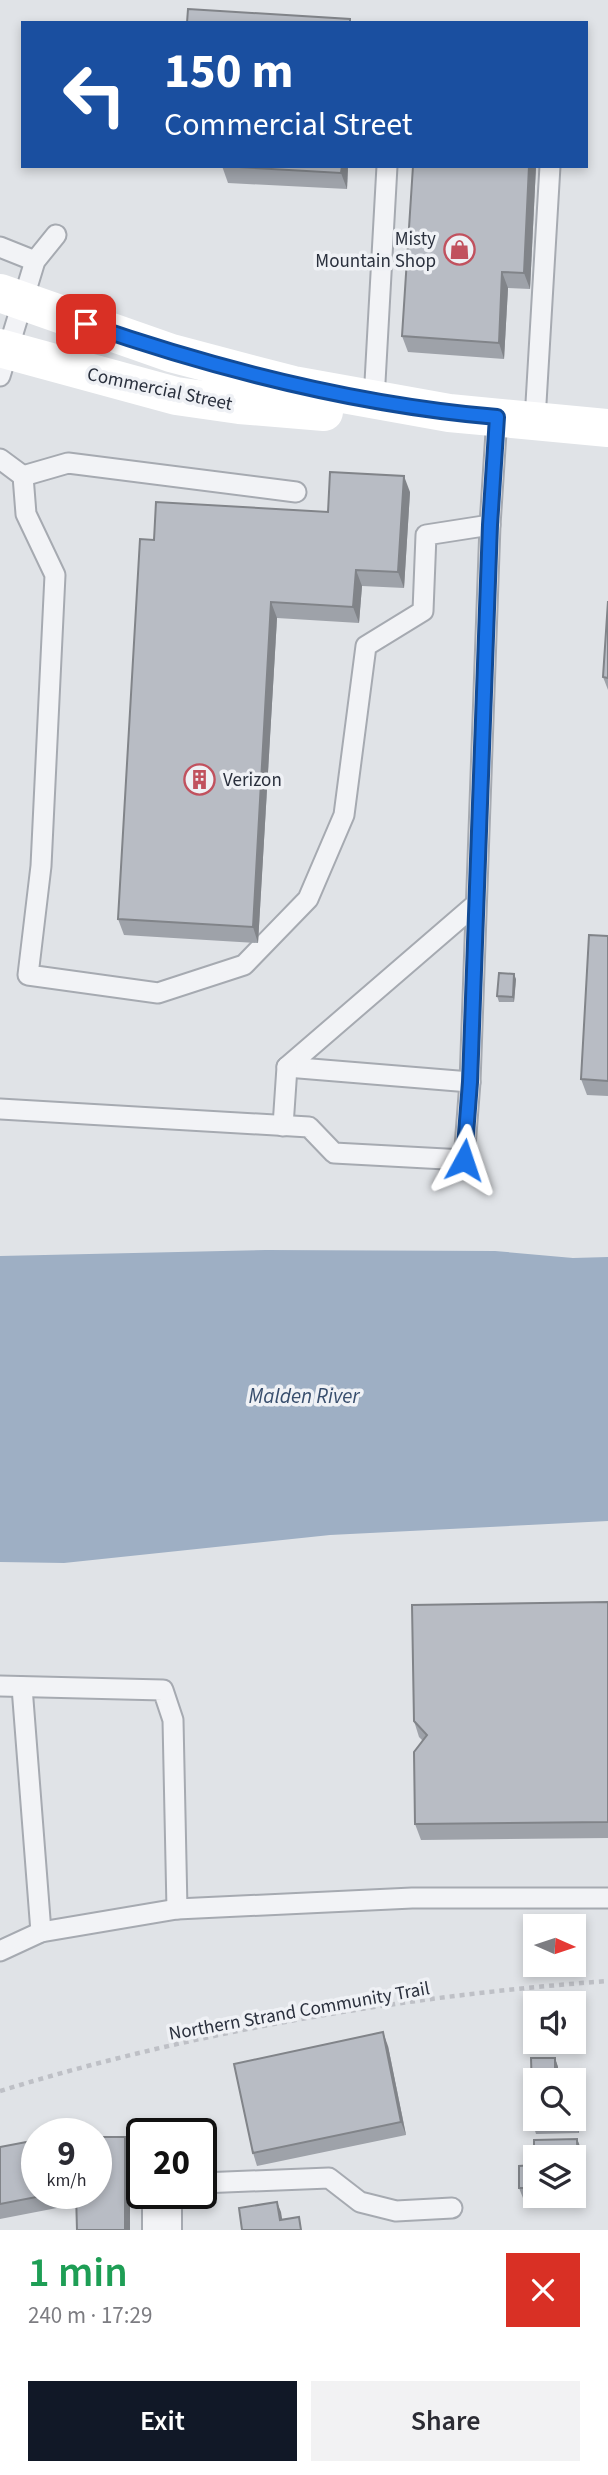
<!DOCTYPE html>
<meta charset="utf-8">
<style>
:root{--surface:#fff;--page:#f2f2f3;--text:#2b2b33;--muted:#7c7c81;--accent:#111827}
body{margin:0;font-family:"Source Sans 3",sans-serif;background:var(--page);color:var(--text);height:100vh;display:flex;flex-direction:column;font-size:26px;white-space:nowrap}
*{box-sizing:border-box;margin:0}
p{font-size:23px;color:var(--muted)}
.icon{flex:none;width:38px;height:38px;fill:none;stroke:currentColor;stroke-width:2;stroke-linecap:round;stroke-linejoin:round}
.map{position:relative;height:2230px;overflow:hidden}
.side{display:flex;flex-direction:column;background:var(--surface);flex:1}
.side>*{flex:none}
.guide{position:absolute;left:21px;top:21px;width:567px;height:147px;border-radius:0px;box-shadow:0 4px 10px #0003;background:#1a4fa0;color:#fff;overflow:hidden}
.needle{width:46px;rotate:93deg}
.buttons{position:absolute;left:523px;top:1914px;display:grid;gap:14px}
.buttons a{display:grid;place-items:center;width:63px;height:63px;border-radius:0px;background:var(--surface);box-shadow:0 4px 10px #0003;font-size:35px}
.speed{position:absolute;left:21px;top:2118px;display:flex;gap:14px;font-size:35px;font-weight:700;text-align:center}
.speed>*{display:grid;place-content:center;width:91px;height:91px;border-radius:50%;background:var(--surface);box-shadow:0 4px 10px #0003;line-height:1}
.speed small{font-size:18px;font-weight:400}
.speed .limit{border:4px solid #111;border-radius:10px;background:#fff;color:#111}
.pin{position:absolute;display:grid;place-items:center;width:60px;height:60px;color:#fff;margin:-30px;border-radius:14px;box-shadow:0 4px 10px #0006}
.me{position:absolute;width:77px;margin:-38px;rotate:5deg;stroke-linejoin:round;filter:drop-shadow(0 0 5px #0008)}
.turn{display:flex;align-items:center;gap:24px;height:147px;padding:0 28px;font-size:32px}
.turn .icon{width:91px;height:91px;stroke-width:2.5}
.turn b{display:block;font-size:49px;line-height:60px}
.round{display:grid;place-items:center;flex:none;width:74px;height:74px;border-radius:0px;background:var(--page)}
.headline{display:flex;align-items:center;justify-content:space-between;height:119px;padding:0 28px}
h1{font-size:42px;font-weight:600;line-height:52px;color:#1e9e55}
.cta{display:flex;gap:14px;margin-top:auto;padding:14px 28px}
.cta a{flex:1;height:80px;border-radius:0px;background:var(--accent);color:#fff;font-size:28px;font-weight:600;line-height:80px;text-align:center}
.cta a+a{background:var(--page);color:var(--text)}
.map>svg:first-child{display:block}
.water{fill:#9eafc4}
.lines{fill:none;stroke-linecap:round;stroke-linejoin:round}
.lane-casing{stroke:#a6aab1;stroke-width:23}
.street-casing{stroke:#a6aab1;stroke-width:42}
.path{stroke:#bec0c6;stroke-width:4.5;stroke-dasharray:5 5;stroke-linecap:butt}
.lane{stroke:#f2f3f6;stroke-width:19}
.street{stroke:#f2f3f6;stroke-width:38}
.secondary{stroke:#fff;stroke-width:38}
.wall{fill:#9ea2a9}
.shaded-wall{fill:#818489}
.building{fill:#b8bcc4;stroke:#818489;stroke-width:2}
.route-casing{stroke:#114b97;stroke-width:18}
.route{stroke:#1a73e8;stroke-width:12}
.labels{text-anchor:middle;stroke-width:7;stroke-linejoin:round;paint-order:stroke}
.poi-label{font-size:19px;fill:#2a303d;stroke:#eff1f5;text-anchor:end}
.street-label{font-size:19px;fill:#2a303d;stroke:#eff1f5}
.water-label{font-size:21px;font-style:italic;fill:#384e6d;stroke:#eff1f5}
</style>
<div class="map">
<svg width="608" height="2230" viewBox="0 0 608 2230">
<rect width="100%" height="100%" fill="#e0e3e7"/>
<polygon class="water" points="266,1250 495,1251 573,1258 608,1257 608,1521 330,1535 64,1563 0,1562 0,1256"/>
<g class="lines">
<defs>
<g id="lane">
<polyline points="0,247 35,261"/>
<polyline points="0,376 35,261 56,235"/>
<polyline points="374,400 387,166"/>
<polyline points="535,420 550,166"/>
<polyline points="0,459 23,476 26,514 55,575 41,866 28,975 158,993 244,965 308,899 344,815 366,646 423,611 426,535 490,525"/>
<polyline points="23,476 68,463 296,492"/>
<polyline points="476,904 287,1067 470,1082 490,525 497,417"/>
<polyline points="0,1109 309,1127 334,1153 464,1160 470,1082"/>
<polyline points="283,1126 287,1067"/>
<polyline points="0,1686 163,1690 173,1720 177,1909"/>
<polyline points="22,1687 41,1932"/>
<polyline points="0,1951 41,1932 177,1909 412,1898 608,1898"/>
<polyline points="201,2183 329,2178 360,2202 396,2211 452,2208"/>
</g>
<polyline id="street" points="162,2193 162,2230"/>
</defs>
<use href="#lane" class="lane-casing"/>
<use href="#street" class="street-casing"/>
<path class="path" d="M 0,2091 C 196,2031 403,1996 608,1981"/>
<use href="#lane" class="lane"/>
<use href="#street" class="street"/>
<g class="secondary">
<polyline points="0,293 171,353 293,385 449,413 608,428"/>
<polyline points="0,348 176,396 239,405 324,412"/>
</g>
</g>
<g class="wall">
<polygon points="222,166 348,166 347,189 228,183"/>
<polygon points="413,166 536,166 530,289 508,288 504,359 408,352 402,336"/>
<polygon points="410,492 404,588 362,586 359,623 277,618 258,943 124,935 118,919 154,540 328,512"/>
<polygon points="608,601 608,690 603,677"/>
<polygon points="608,936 608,1096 587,1095 581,1079"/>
<polygon points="516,979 514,1002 499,1002 497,996"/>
<polygon points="608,1602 608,1838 421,1840 415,1824 423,1741 419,1737 414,1721"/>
<polygon points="388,2046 406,2135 257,2166 253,2153"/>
<polygon points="531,2058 555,2058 558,2067 558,2081 536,2081 536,2119 574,2119 574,2082 575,2081 579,2091 579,2133 536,2134 533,2124"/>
<polygon points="577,2139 581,2149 582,2196 574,2196 574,2158 536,2158 536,2196 569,2196 570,2207 539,2207 535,2198 523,2198 519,2188 519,2166 534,2165 534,2140"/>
<polygon points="0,2147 130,2150 130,2230 77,2230 76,2207 62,2207 0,2219"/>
</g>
<g class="shaded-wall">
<polygon points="342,166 348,166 347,189 341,173"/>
<polygon points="529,166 536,166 530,289 524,273"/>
<polygon points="502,272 508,288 504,359 499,343"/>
<polygon points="404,476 410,492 404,588 398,572"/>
<polygon points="356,570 362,586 359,623 353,607"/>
<polygon points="271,602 277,618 258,943 253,927"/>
<polygon points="514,974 516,979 514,1002 513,997"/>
<polygon points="383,2032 388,2046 406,2135 401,2122"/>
<polygon points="555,2058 558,2067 558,2081 555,2081"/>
<polygon points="575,2081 579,2091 579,2133 576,2123"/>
<polygon points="125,2137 130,2150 130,2230 125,2230"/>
<polygon points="577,2139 581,2149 582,2196 578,2186"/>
<polygon points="566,2196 569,2196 570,2207 566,2197"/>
<polygon points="277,2202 281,2212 284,2230 280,2220"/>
</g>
<g class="building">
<polygon points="188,9 350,19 350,23 187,23"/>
<polygon points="222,166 342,166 341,173"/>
<polygon points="413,166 529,166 524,273 502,272 499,343 402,336"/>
<polygon points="330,472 404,476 398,572 356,570 353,607 271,602 253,927 118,919 140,539 154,540 156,502 328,512"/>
<polygon points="608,601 608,678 603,677"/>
<polygon points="589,935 608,936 608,1081 581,1079"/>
<polygon points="499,973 514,974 513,997 497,996"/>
<polygon points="608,1602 608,1822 415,1824 414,1752 427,1735 414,1721 412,1605"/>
<polygon points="383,2032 401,2122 253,2153 234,2064"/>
<polygon points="531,2058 555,2058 555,2081 536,2081 536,2119 574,2119 574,2082 575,2081 576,2123 533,2124"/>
<polygon points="96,2137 125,2137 125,2230 77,2230 76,2193 57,2193 0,2204 0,2147 37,2140 37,2193 96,2193"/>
<polygon points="577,2139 578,2186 574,2186 574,2158 536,2158 536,2196 566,2196 566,2197 535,2198 535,2188 519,2188 519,2166 534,2165 534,2140"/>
<polygon points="277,2202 280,2220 299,2217 301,2230 242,2230 239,2208"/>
</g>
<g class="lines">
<defs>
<path id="route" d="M 86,324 C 219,370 356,405 497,417 L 490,525 L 470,1082 L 464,1160"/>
</defs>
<use href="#route" class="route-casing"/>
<use href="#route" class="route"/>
</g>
<defs>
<symbol id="shop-ring" viewBox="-11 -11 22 22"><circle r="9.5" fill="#eff1f5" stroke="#c1515e" stroke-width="1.5"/><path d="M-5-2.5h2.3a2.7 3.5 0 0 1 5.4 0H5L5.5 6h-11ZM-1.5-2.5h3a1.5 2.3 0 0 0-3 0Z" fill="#c1515e"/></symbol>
<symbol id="building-ring" viewBox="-11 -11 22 22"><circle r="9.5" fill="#eff1f5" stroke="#c1515e" stroke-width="1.5"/><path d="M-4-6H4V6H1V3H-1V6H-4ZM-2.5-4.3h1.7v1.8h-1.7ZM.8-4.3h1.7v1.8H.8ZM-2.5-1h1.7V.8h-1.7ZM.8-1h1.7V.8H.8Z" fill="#c1515e"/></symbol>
</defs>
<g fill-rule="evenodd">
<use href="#shop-ring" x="442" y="232" width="35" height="35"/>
<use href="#building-ring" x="182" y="762" width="35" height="35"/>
</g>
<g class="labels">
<g class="poi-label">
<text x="436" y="245">Misty<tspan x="436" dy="22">Mountain Shop</tspan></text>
<text x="223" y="786" text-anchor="start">Verizon</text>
</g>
<g class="street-label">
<text transform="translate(160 388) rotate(12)" y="7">Commercial Street</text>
<text transform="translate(299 2010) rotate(-10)" y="7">Northern Strand Community Trail</text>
</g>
<g class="water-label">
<text x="304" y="1403">Malden River</text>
</g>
</g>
</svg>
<div class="buttons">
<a><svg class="needle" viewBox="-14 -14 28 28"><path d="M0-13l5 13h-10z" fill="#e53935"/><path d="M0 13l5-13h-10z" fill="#7c7c81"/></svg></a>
<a><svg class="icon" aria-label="sound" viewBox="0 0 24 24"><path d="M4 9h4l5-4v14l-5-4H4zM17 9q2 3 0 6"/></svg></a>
<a><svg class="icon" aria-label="search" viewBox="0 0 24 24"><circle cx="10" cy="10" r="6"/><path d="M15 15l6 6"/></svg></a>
<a><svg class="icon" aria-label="layers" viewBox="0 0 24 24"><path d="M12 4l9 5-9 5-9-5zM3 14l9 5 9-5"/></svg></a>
</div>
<div class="speed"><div>9<small>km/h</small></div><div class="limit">20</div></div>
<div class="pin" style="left:86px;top:324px;background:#d93025"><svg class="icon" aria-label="arrive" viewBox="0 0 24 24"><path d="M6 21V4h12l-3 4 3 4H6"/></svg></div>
<svg class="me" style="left:464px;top:1160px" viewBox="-20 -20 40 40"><path d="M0-17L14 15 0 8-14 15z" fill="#1a73e8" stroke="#fff" stroke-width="4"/></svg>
<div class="guide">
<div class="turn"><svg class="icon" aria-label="left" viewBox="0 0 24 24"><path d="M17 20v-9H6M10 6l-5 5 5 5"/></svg><div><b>150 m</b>Commercial Street</div></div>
</div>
</div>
<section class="side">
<div class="headline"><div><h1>1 min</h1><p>240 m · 17:29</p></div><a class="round" style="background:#d93025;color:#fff"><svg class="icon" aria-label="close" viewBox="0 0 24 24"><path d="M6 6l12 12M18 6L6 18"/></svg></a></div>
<div class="cta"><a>Exit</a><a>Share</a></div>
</section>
